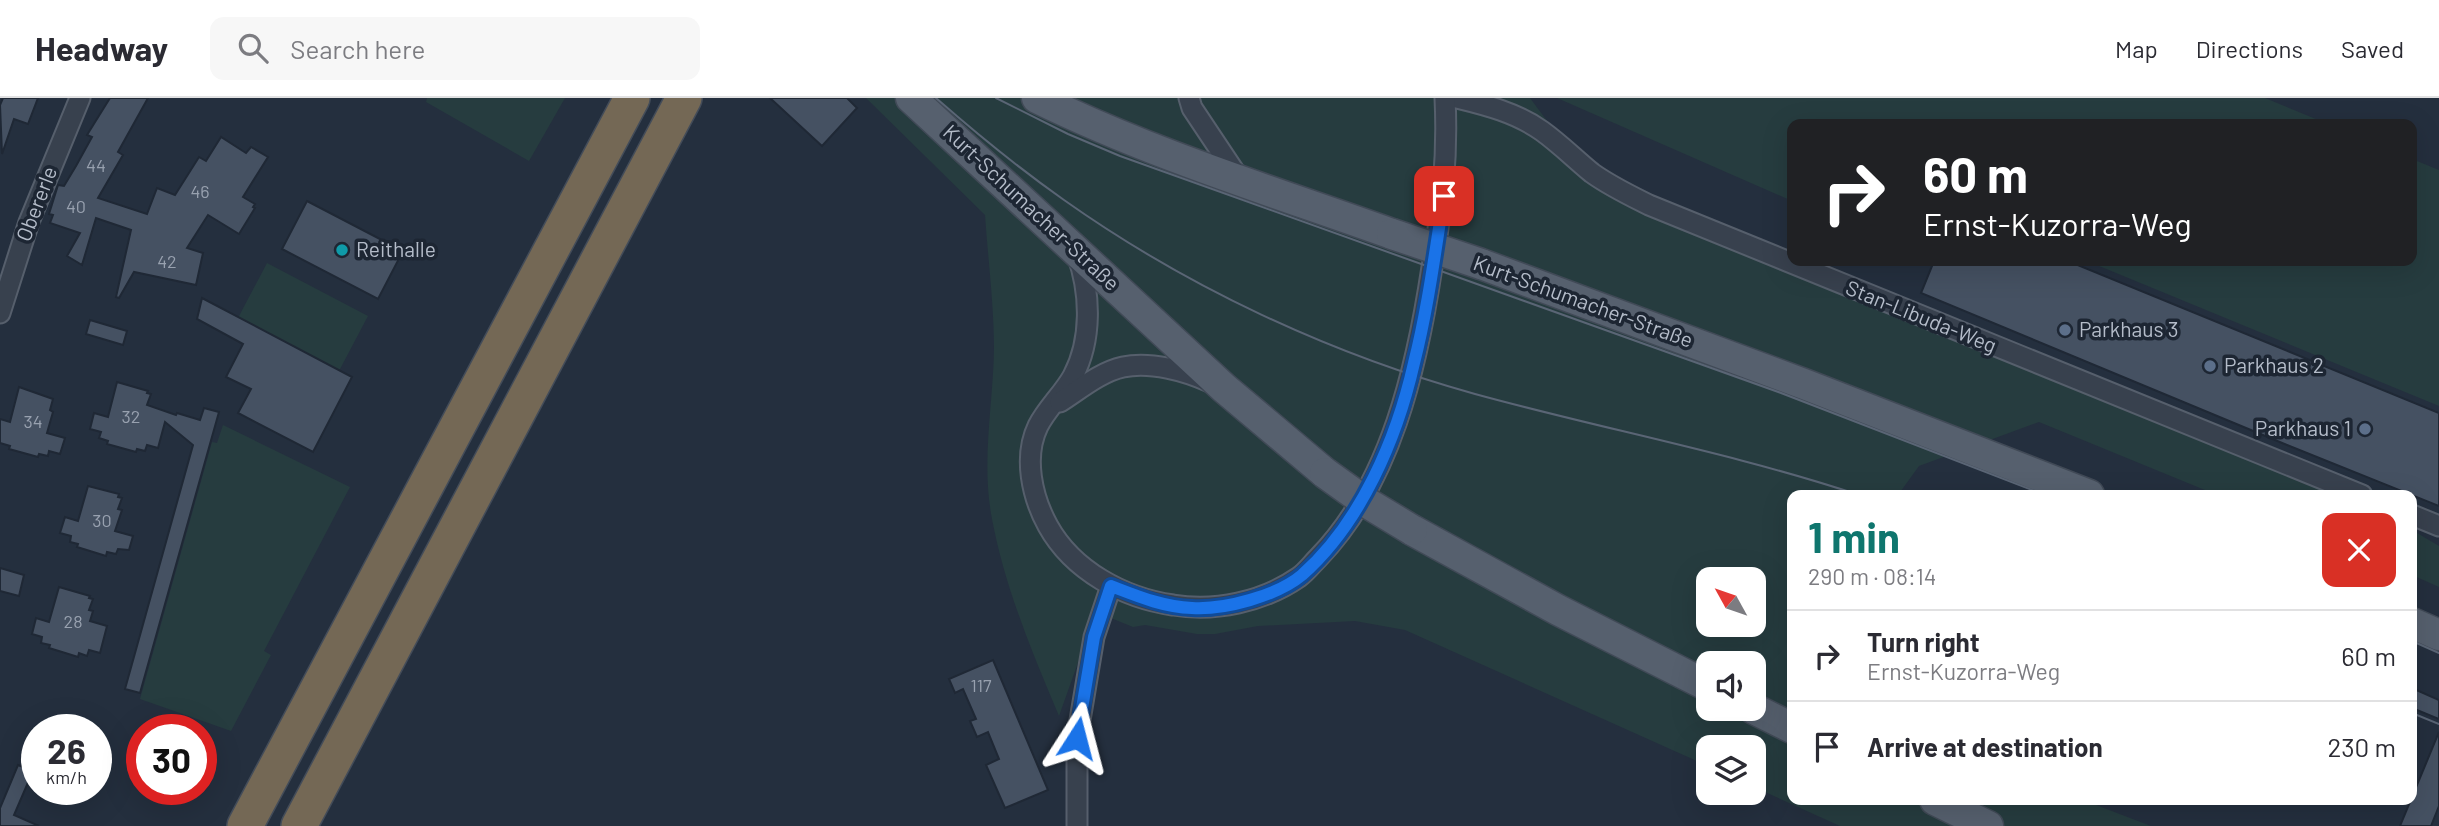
<!DOCTYPE html>
<meta charset="utf-8">
<style>
:root{--surface:#fff;--page:#f7f7f7;--text:#2b2b33;--muted:#7c7c81;--line:#e1e1e2;--accent:#0f766e}
body{margin:0;font-family:Barlow,sans-serif;background:var(--page);color:var(--text);height:100vh;display:flex;flex-direction:column;font-size:26px;white-space:nowrap}
*{box-sizing:border-box;margin:0}
p{font-size:23px;color:var(--muted)}
.icon{flex:none;width:38px;height:38px;fill:none;stroke:currentColor;stroke-width:2;stroke-linecap:round;stroke-linejoin:round}
.map{position:relative;flex:1;overflow:hidden}
.details{position:absolute;left:1787px;top:392px;width:630px;height:315px;display:flex;flex-direction:column;background:var(--surface);border-radius:14px;box-shadow:0 7px 28px #0002}
.details>*{flex:none}
.banner{position:absolute;left:1787px;top:21px;width:630px;height:147px;border-radius:14px;box-shadow:0 7px 28px #0002;background:#202124;color:#fff;overflow:hidden}
.needle{width:46px;rotate:310deg}
.controls{position:absolute;left:1696px;top:469px;display:grid;gap:14px}
.controls a{display:grid;place-items:center;width:70px;height:70px;border-radius:14px;background:var(--surface);box-shadow:0 7px 28px #0002;font-size:35px}
.speed{position:absolute;left:21px;top:616px;display:flex;gap:14px;font-size:35px;font-weight:700;text-align:center}
.speed>*{display:grid;place-content:center;width:91px;height:91px;border-radius:50%;background:var(--surface);box-shadow:0 7px 28px #0002;line-height:1}
.speed small{font-size:18px;font-weight:400}
.speed .limit{border:10px solid #d22;background:#fff;color:#111}
.pin{position:absolute;display:grid;place-items:center;width:60px;height:60px;color:#fff;margin:-30px;border-radius:14px;box-shadow:0 4px 10px #0006}
.me{position:absolute;width:77px;margin:-38px;rotate:9deg;stroke-linejoin:round;filter:drop-shadow(0 0 5px #0008)}
.turn{display:flex;align-items:center;gap:24px;height:147px;padding:0 21px;font-size:32px}
.turn .icon{width:91px;height:91px;stroke-width:2.5}
.turn b{display:block;font-size:49px;line-height:60px}
.round{display:grid;place-items:center;flex:none;width:74px;height:74px;border-radius:14px;background:var(--page)}
.headline{display:flex;align-items:center;justify-content:space-between;height:119px;padding:0 21px}
h1{font-size:42px;font-weight:700;line-height:52px;color:var(--accent)}
ul{padding:0;list-style:none}
li{display:flex;align-items:center;gap:21px;height:91px;padding:0 21px;border-top:2px solid var(--line)}
li div{flex:1}
li b{display:block;font-size:26px}
li em{font-style:normal}
header{display:flex;align-items:center;gap:42px;box-sizing:border-box;height:98px;padding:0 35px;background:var(--surface);border-bottom:2px solid var(--line)}
header strong{font-size:33px}
nav{display:flex;gap:38px;margin-inline-start:auto;font-size:24px}
.search{width:490px;height:63px;background:var(--page);display:flex;align-items:center;gap:18px;box-sizing:border-box;padding:0 24px;border-radius:14px;color:var(--muted);font-size:26px}
.map>svg:first-child{display:block}
.green{fill:#263c3f;fill-rule:evenodd}
.building{fill:#455162;stroke:#1f2835;stroke-width:2}
.lines{fill:none;stroke-linecap:round;stroke-linejoin:round}
.street-casing{stroke:#565f6c;stroke-width:23}
.primary-casing{stroke:#414a57;stroke-width:33}
.highway-casing{stroke:#434c59;stroke-width:38}
.street{stroke:#38414e;stroke-width:19}
.primary{stroke:#56606e;stroke-width:30}
.highway{stroke:#746855;stroke-width:35}
.tram{stroke:#5a6575;stroke-width:2}
.primary-bridge-casing{stroke:#414a57;stroke-width:33;stroke-linecap:butt}
.primary-bridge{stroke:#56606e;stroke-width:30}
.route-casing{stroke:#114b97;stroke-width:18}
.route{stroke:#1a73e8;stroke-width:12}
.culture-dot{fill:#0f9aa8;stroke:#1d2633;stroke-width:2.5}
.service-dot{fill:#5c6f8a;stroke:#1d2633;stroke-width:2.5}
.labels{text-anchor:middle;stroke-width:7;stroke-linejoin:round;paint-order:stroke}
.number-label{font-size:18px;fill:#98a1af}
.street-label{font-size:21px;fill:#b4bcc9;stroke:#1d2633}
.poi-label{font-size:21px;fill:#b4bcc9;stroke:#1d2633;text-anchor:start}
</style>
<header>
<strong>Headway</strong>
<div class="search"><svg class="icon" aria-label="search" viewBox="0 0 24 24"><circle cx="10" cy="10" r="6"/><path d="M15 15l6 6"/></svg>Search here</div>
<nav><a>Map</a><a>Directions</a><a>Saved</a></nav>
</header>
<div class="map">
<svg width="2439" height="728" viewBox="0 0 2439 728">
<rect width="100%" height="100%" fill="#242f3e"/>
<g class="green">
<polygon points="427,0 565,0 529,63 426,4"/>
<path d="M 866,0 L 1530,0 L 1568,51 L 1617,94 L 2353,397 L 2217,397 L 2039,324 L 1919,368 L 1898,397 L 1792,397 L 1792,702 L 2083,702 L 2151,728 L 1840,728 L 1754,689 L 1754,649 L 1708,649 L 1708,668 L 1405,532 L 1355,523 L 1258,528 L 1215,536 L 1197,536 L 1145,527 L 1133,529 L 1096,514 L 1059,618 C 1032,554 1005,490 992,421 C 981,364 993,308 994,251 C 994,207 988,161 985,117 ZM 1708,481 L 1754,481 L 1754,527 L 1708,527 ZM 1708,565 L 1754,565 L 1754,611 L 1708,611 Z"/>
<polygon points="1557,0 2265,0 2328,26 1792,26 1792,103"/>
<polygon points="2412,61 2439,72 2439,308 2087,163 2412,163"/>
<polygon points="267,165 368,218 339,273 238,220"/>
<polygon points="223,327 350,389 264,553 271,557 231,633 140,601 212,344 217,345"/>
<polygon points="2412,432 2439,448 2439,489 2412,477"/>
</g>
<g class="building">
<polygon points="3,0 38,0 28,26 14,21 2,56 0,7"/>
<polygon points="110,0 148,0 118,54 123,57 98,100 147,116 157,90 175,97 199,59 206,63 221,39 246,55 251,49 268,59 243,99 255,106 253,109 255,110 239,136 208,117 187,150 203,155 196,187 134,174 119,200 116,199 131,132 96,120 82,167 67,158 80,135 50,125 53,117 49,116 58,87 64,88 76,68 92,39 87,37"/>
<polygon points="770,0 847,0 857,10 822,48"/>
<polygon points="307,103 403,153 378,201 282,151"/>
<polygon points="1934,163 2068,163 2439,315 2439,408 2287,347 1921,195"/>
<polygon points="202,200 352,279 313,354 238,315 251,291 226,279 243,246 197,221"/>
<polygon points="90,222 127,233 123,247 86,236"/>
<polygon points="117,284 148,293 147,295 151,296 147,307 176,317 177,315 200,322 204,310 219,314 140,595 125,591 193,347 165,324 158,350 147,347 145,353 137,351 136,354 107,346 108,343 99,340 101,334 90,331 94,315 108,319"/>
<polygon points="19,289 53,301 50,312 53,314 47,335 65,340 60,356 49,353 48,358 39,356 38,359 9,351 10,348 0,345 0,321 10,324"/>
<polygon points="88,388 119,396 118,399 122,400 118,411 122,412 115,433 133,438 129,452 118,451 116,456 107,454 106,458 77,449 78,446 70,444 71,438 60,435 65,419 78,423"/>
<polygon points="0,470 24,477 19,498 0,493"/>
<polygon points="59,489 90,498 89,500 93,501 89,512 93,513 90,523 107,528 100,555 89,552 87,558 79,555 78,559 62,554 49,550 50,547 41,545 42,539 32,536 36,520 49,524"/>
<polygon points="993,562 1048,692 1005,710 986,667 999,661 988,634 977,639 970,623 976,621 963,591 955,595 949,581"/>
<polygon points="2412,590 2439,602 2439,621 2412,610"/>
<polygon points="2439,634 2439,708 2431,728 2400,728"/>
<polygon points="18,667 33,673 14,717 39,728 0,728 0,710"/>
</g>
<g class="lines">
<defs>
<g id="street">
<polyline points="1189,0 1192,10 1240,82"/>
<path d="M 1457,0 C 1486,7 1517,15 1542,33 C 1560,46 1575,61 1592,75 C 1610,88 1629,97 1649,107 L 2362,397"/>
<path d="M 1077,156 C 1091,195 1092,242 1073,278 C 1063,296 1047,310 1038,328 C 1023,359 1032,399 1048,428 C 1073,473 1124,500 1173,507 C 1215,514 1263,504 1299,479 C 1306,474 1312,466 1318,460 C 1391,385 1417,269 1432,169 C 1442,110 1448,60 1445,0"/>
<polyline points="0,215 29,124 80,0"/>
<path d="M 1060,304 C 1079,292 1100,274 1123,269 C 1150,263 1186,273 1210,284"/>
<polyline points="2412,417 2439,428"/>
<polyline points="1077,728 1077,640 1094,539 1111,488"/>
</g>
<g id="primary">
<polyline points="911,0 1224,290 1325,375"/>
<path d="M 1037,0 C 1151,56 1272,93 1392,136"/>
<polyline points="1481,166 1804,286 2089,397"/>
<polyline points="1412,432 1558,512 1708,588"/>
<polyline points="2412,525 2439,537"/>
<polyline points="1754,611 1792,630"/>
<polyline points="1935,702 1988,728"/>
</g>
<g id="highway">
<polyline points="245,728 632,0"/>
<polyline points="299,728 684,0"/>
</g>
</defs>
<use href="#street" class="street-casing"/>
<use href="#primary" class="primary-casing"/>
<use href="#highway" class="highway-casing"/>
<use href="#street" class="street"/>
<use href="#primary" class="primary"/>
<use href="#highway" class="highway"/>
<g class="tram">
<path d="M 936,0 C 977,36 1020,71 1064,102 C 1187,189 1330,256 1475,296 C 1602,331 1733,355 1859,397"/>
<polyline points="996,0 1068,36 1120,58 1781,295 2045,397"/>
<polyline points="2412,543 2439,555"/>
<polyline points="2412,615 2439,626"/>
</g>
<defs>
<g id="primary-bridge">
<polyline points="1392,136 1481,166"/>
<polyline points="1325,375 1364,403 1412,432"/>
</g>
</defs>
<use href="#primary-bridge" class="primary-bridge-casing"/>
<use href="#primary-bridge" class="primary-bridge"/>
</g>
<g class="lines">
<defs>
<path id="route" d="M 1077,640 L 1094,539 L 1111,488 C 1137,498 1163,509 1192,510 C 1224,512 1277,498 1302,477 C 1361,425 1397,340 1414,265 C 1428,210 1435,154 1444,98"/>
</defs>
<use href="#route" class="route-casing"/>
<use href="#route" class="route"/>
</g>
<circle class="culture-dot" cx="342" cy="152" r="7"/>
<g class="service-dot">
<circle cx="2065" cy="232" r="7"/>
<circle cx="2210" cy="268" r="7"/>
<circle cx="2365" cy="331" r="7"/>
</g>
<g class="labels">
<g class="number-label">
<text x="96" y="74">44</text>
<text x="200" y="100">46</text>
<text x="76" y="115">40</text>
<text x="167" y="170">42</text>
<text x="131" y="325">32</text>
<text x="33" y="330">34</text>
<text x="102" y="429">30</text>
<text x="73" y="530">28</text>
<text x="981" y="594">117</text>
</g>
<g class="street-label">
<text transform="translate(37 106) rotate(-69)" y="7">Obererle</text>
<text transform="translate(1031 110) rotate(43)" y="7">Kurt-Schumacher-Straße</text>
<text transform="translate(1583 204) rotate(20)" y="7">Kurt-Schumacher-Straße</text>
<text transform="translate(1921 219) rotate(22)" y="7">Stan-Libuda-Weg</text>
</g>
<g class="poi-label">
<text x="356" y="159">Reithalle</text>
<text x="2079" y="239">Parkhaus 3</text>
<text x="2224" y="275">Parkhaus 2</text>
<text x="2351" y="338" text-anchor="end">Parkhaus 1</text>
</g>
</g>
</svg>
<div class="controls">
<a><svg class="needle" viewBox="-14 -14 28 28"><path d="M0-13l5 13h-10z" fill="#e53935"/><path d="M0 13l5-13h-10z" fill="#7c7c81"/></svg></a>
<a><svg class="icon" aria-label="sound" viewBox="0 0 24 24"><path d="M4 9h4l5-4v14l-5-4H4zM17 9q2 3 0 6"/></svg></a>
<a><svg class="icon" aria-label="layers" viewBox="0 0 24 24"><path d="M12 4l9 5-9 5-9-5zM3 14l9 5 9-5"/></svg></a>
</div>
<div class="speed"><div>26<small>km/h</small></div><div class="limit">30</div></div>
<div class="pin" style="left:1444px;top:98px;background:#d93025"><svg class="icon" aria-label="arrive" viewBox="0 0 24 24"><path d="M6 21V4h12l-3 4 3 4H6"/></svg></div>
<svg class="me" style="left:1077px;top:640px" viewBox="-20 -20 40 40"><path d="M0-17L14 15 0 8-14 15z" fill="#1a73e8" stroke="#fff" stroke-width="4"/></svg>
<div class="banner">
<div class="turn"><svg class="icon" aria-label="right" viewBox="0 0 24 24"><path d="M7 20v-9h11M14 6l5 5-5 5"/></svg><div><b>60 m</b>Ernst-Kuzorra-Weg</div></div>
</div>
<section class="details">
<div class="headline"><div><h1>1 min</h1><p>290 m · 08:14</p></div><a class="round" style="background:#d93025;color:#fff"><svg class="icon" aria-label="close" viewBox="0 0 24 24"><path d="M6 6l12 12M18 6L6 18"/></svg></a></div>
<ul>
<li><svg class="icon" aria-label="right" viewBox="0 0 24 24"><path d="M7 20v-9h11M14 6l5 5-5 5"/></svg><div><b>Turn right</b><p>Ernst-Kuzorra-Weg</p></div><em>60 m</em></li>
<li><svg class="icon" aria-label="arrive" viewBox="0 0 24 24"><path d="M6 21V4h12l-3 4 3 4H6"/></svg><div><b>Arrive at destination</b></div><em>230 m</em></li>
</ul>
</section>
</div>
